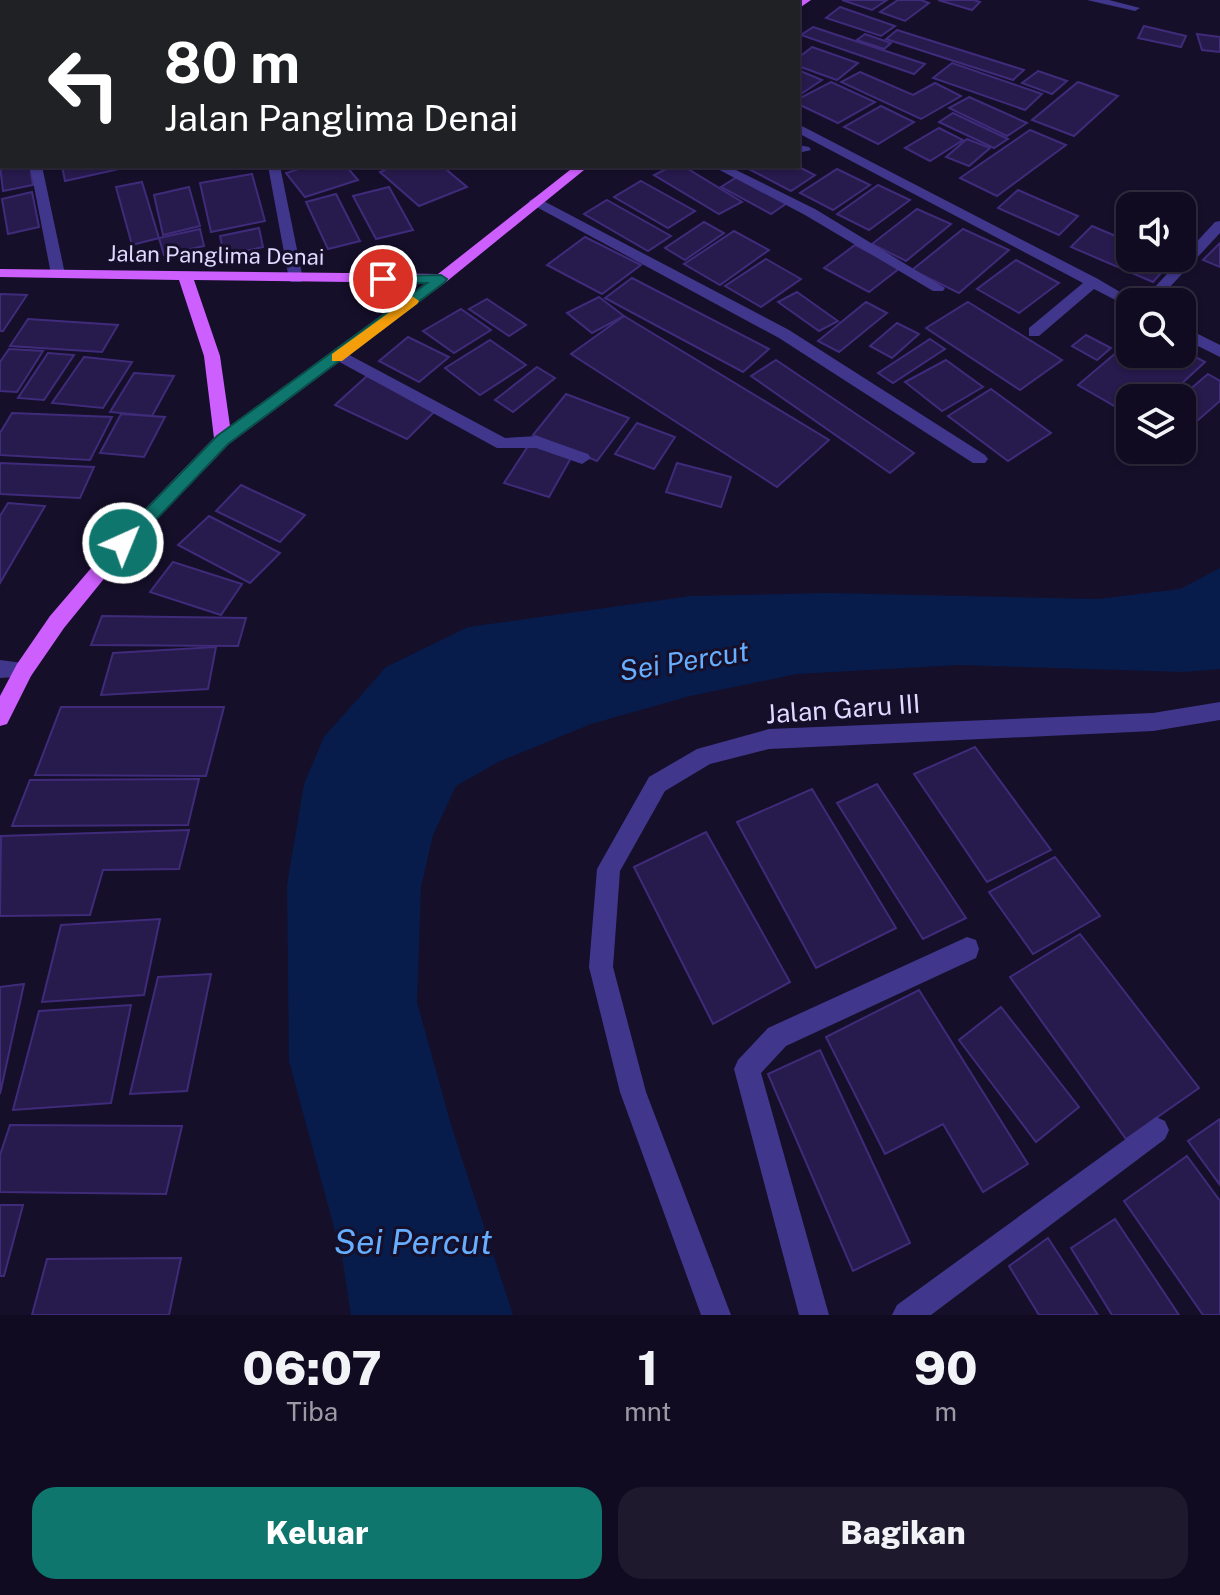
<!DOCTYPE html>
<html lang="id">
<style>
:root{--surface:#100b20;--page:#1e192d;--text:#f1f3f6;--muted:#9c9ba5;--line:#302b3e;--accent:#0f766e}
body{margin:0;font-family:"Public Sans",sans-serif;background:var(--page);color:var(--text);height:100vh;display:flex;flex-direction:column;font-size:30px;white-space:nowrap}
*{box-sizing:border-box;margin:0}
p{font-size:26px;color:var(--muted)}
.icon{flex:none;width:44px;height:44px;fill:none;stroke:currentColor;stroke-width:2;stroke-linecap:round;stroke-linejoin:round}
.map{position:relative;height:1315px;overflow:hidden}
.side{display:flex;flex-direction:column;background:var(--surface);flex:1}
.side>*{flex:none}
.guide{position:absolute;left:0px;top:0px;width:800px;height:168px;box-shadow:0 2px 6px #0004,0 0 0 2px var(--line);background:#202124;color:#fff;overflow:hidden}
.controls{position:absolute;left:1116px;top:192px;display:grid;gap:16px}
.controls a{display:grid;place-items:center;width:80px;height:80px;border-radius:16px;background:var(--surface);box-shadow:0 2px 6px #0004,0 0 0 2px var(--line);font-size:40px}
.pin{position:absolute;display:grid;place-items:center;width:68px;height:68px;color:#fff;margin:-34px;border:4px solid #fff;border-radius:50%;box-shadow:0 2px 8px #0007}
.me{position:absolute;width:88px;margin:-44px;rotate:44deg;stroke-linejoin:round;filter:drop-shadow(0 0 6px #0008)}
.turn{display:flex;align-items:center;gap:28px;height:168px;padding:0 32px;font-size:36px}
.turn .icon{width:104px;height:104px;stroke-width:2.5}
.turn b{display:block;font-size:56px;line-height:68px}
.eta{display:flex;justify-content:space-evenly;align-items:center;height:136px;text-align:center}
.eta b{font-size:48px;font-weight:800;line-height:56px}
.action{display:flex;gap:16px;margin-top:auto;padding:16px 32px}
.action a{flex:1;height:92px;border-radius:24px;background:var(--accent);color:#fff;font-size:32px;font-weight:800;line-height:92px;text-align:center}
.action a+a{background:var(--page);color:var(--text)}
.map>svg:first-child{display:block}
.water{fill:#071c4b}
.building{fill:#271a4c;stroke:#3f2b7a;stroke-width:2}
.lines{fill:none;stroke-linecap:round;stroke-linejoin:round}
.minor{fill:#40378c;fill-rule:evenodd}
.major{fill:#ce5fff;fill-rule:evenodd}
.route{fill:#0f766e;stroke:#0a4d48;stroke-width:2}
.slow{fill:#f59e0b}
.labels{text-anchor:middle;stroke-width:6;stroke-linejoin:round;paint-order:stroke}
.far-street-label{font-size:22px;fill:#dfd8ff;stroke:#150f2a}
.street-label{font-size:26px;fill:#dfd8ff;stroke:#150f2a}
.water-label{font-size:28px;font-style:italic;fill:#66aeff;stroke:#150f2a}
.near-water-label{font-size:34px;font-style:italic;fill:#66aeff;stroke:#150f2a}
</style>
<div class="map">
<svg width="1220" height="1315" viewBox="0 0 1220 1315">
<rect width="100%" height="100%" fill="#150f2a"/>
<polygon class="water" points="1220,568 1220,669 1184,672 958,665 797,674 690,696 591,724 498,762 456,786 433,835 421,887 417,1002 451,1125 513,1315 351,1315 342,1257 289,1061 287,885 304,784 324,737 386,667 468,627 691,596 827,593 1098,599 1180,589"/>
<g class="building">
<polygon points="842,0 887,0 872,10"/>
<polygon points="898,0 921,0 929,3 905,21 880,12"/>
<polygon points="938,0 974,0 980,2 972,10"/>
<polygon points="840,7 895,26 881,36 826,18"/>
<polygon points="1144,26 1186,36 1181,47 1138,38"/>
<polygon points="813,27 925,64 914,74 801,35"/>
<polygon points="897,30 1024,70 1013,80 886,39"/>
<polygon points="865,34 891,43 884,49 857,40"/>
<polygon points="1197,34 1220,37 1220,52 1202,50"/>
<polygon points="812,47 858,63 837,80 798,66 798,58"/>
<polygon points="952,63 1042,94 1025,110 933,78"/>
<polygon points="798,70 822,80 798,96"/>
<polygon points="1038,71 1067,81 1052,94 1022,83"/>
<polygon points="860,72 913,95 935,83 961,96 921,119 841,82"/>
<polygon points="831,82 875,102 838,123 798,104 798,99"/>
<polygon points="1078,82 1118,96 1074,136 1032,120"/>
<polygon points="969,97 1027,123 1007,136 949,108"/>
<polygon points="881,106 914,122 878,144 844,127"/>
<polygon points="953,113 1008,139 994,148 939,122"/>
<polygon points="939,128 963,140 930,161 905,148"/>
<polygon points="1030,130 1066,145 997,196 960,178"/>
<polygon points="967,139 990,148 969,166 946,157"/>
<polygon points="0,166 30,166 33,185 3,191"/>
<polygon points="62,166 124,166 124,168 65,181"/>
<polygon points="308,166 346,166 358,180 305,197 286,173"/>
<polygon points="394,166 442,166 467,187 419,206 380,172"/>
<polygon points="672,166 683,166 742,202 719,214 654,175"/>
<polygon points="743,166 797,166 815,175 791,191"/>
<polygon points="837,169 870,185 833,210 800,193"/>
<polygon points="252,174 265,221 211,232 200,183"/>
<polygon points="737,177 787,203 771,214 721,187"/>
<polygon points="641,181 695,211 668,228 614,197"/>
<polygon points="142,182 159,238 132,245 116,187"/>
<polygon points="878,185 910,200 869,230 837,214"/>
<polygon points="189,187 200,226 163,235 154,195"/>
<polygon points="389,187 413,230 376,239 353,196"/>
<polygon points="1018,190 1078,216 1059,235 998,208"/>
<polygon points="32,192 39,227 8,234 2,199"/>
<polygon points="336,194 360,241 328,249 306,202"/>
<polygon points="607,200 671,236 648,251 584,214"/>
<polygon points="917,209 951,224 906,261 872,244"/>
<polygon points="704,222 724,233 685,260 665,248"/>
<polygon points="1092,226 1130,242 1130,258 1173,260 1153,282 1071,247"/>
<polygon points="259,228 263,247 224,256 220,236"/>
<polygon points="200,229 204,246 164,255 159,238"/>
<polygon points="963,229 1009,250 959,293 912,270"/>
<polygon points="734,231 769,250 720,285 684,264"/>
<polygon points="585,237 641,265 602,294 547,265"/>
<polygon points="1220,243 1220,267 1203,260"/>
<polygon points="855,245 900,268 869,292 824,268"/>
<polygon points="766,259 801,279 761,307 725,286"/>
<polygon points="1016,260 1059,283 1019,313 977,289"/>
<polygon points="632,278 769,349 743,372 605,298"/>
<polygon points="797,292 838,321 819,331 778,302"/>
<polygon points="0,294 27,295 3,331 0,331"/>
<polygon points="599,297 624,316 592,333 567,313"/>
<polygon points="487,299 526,325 509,336 469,309"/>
<polygon points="866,302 887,313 839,352 818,341"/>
<polygon points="968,302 1062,360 1020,390 926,328"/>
<polygon points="461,309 491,330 454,353 423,331"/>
<polygon points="624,316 829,440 777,487 571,354"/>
<polygon points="28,319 118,325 102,352 10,346"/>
<polygon points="897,323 919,334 892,358 870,346"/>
<polygon points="1086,335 1111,348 1097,360 1072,346"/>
<polygon points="408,337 449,357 419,382 379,361"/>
<polygon points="930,339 945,349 893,383 878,373"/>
<polygon points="490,340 526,365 480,395 445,368"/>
<polygon points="1130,341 1130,354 1182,354 1182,350 1205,362 1166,398 1130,398 1130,415 1078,385"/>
<polygon points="9,349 43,351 17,392 0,391 0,362"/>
<polygon points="48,353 74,355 44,400 18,398"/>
<polygon points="84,357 132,362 103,408 52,403"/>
<polygon points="776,360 914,453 890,473 751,376"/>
<polygon points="946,360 983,387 942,411 905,382"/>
<polygon points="537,367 555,378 513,412 495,400"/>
<polygon points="134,373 174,376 152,416 110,412"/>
<polygon points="1208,374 1220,381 1220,401 1182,434 1180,398"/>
<polygon points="367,376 438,408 407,439 335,405"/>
<polygon points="991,389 1051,433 1008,461 948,416"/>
<polygon points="566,394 629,418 597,461 533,435"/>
<polygon points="12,413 112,417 90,460 0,455 0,433"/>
<polygon points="121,414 165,417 144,457 100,453"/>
<polygon points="637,423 675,437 654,469 615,454"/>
<polygon points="530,443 572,456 549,497 504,483"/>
<polygon points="0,463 94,467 80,498 0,494"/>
<polygon points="677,463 731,477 721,507 666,492"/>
<polygon points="241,485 305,515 280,542 216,511"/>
<polygon points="8,503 45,506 0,583 0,516"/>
<polygon points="209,516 280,553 250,583 178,545"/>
<polygon points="173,562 242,584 221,615 150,592"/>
<polygon points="102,616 246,618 238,646 91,645"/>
<polygon points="216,647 208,689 101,695 113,653"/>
<polygon points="61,707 224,707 206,776 35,775"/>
<polygon points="975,747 1051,850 987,882 914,774"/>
<polygon points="199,779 188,825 12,826 30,780"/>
<polygon points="877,784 966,918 923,939 837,803"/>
<polygon points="812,789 896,928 816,968 737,822"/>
<polygon points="189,830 179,869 103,870 90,915 0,916 1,836"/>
<polygon points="706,832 790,982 713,1024 634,867"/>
<polygon points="1055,857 1100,916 1033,954 989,892"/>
<polygon points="160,919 144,995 42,1002 61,925"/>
<polygon points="1080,934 1199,1088 1126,1139 1010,977"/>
<polygon points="211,974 187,1091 130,1094 158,977"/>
<polygon points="24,984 0,1094 0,987"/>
<polygon points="919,990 1028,1164 983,1192 943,1124 885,1154 826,1037"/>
<polygon points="131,1005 111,1103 13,1110 39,1011"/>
<polygon points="1001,1007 1079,1107 1036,1142 959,1040"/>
<polygon points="820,1050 910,1243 853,1271 768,1074"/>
<polygon points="1220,1119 1220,1185 1188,1141"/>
<polygon points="10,1125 182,1126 166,1194 0,1192 0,1155"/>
<polygon points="1187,1156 1220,1201 1220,1315 1203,1315 1124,1201"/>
<polygon points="0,1205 23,1205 4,1276 0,1276"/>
<polygon points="1115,1219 1179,1315 1112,1315 1071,1248"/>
<polygon points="1048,1238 1098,1315 1039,1315 1009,1266"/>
<polygon points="181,1258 169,1315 32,1315 47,1259"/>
</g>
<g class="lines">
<g class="minor">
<polygon points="23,0 33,0 34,2 24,2"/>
<polygon points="184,0 194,0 195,2 185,2"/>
<polygon points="512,0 527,0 528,2 513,2"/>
<polygon points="660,0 675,0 676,2 661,2"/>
<polygon points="1087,0 1109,0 1140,8 1135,11"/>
<polygon points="798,124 1098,279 1137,302 1130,302 1130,307 1125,305 1094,289 1039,336 1029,336 1029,328 1083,283 798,133"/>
<polygon points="798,145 809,147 811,150 798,153"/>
<polygon points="30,166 42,166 65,274 63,277 53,277 51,274"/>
<polygon points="268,166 280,166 303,279 301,282 291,282 289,279"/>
<polygon points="712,166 728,166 815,209 945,288 943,291 933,291 805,215"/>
<polygon points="536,197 789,330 985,455 988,459 985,463 973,463 779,338 531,204 529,201"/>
<polygon points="1220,221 1220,233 1156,302 1141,302 1215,222"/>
<polygon points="1182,326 1220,345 1220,357 1182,338"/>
<polygon points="340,350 505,438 537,436 588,454 591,458 582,464 536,448 497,448 334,359 332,355"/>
<polygon points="0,660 31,664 34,670 31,676 0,678"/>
<polygon points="1220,702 1220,720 1153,731 769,749 710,764 665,791 620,871 613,967 646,1092 731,1315 701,1315 620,1092 589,967 597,869 649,777 697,749 769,729 1153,713"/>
<polygon points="967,937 976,940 979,949 976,958 786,1046 761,1073 829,1315 799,1315 734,1069 738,1060 768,1028"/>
<polygon points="1156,1117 1165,1121 1169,1130 1165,1139 931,1315 892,1315 897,1305"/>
</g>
<g class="major">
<polygon points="799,0 811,0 798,9"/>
<path d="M 575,166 L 589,166 L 446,282 L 229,444 L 129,548 L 64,628 L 31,676 L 7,724 L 0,726 L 0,696 L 17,664 L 50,616 L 117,538 L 214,438 L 204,356 L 179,280 L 0,277 L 0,269 L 438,274 ZM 194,280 L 426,283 L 230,426 L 220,356 Z"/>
</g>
</g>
<polygon class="route" points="441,275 447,279 445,282 228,444 129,548 117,548 117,539 217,436 427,283 383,283 378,282 378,276"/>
<polygon class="slow" points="412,296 419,301 417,304 342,361 332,361 332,354"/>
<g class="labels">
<g class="far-street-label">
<text transform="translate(216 255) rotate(1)" y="8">Jalan Panglima Denai</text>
</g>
<g class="street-label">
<text transform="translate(843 709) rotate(-4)" y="9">Jalan Garu III</text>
</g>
<g class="water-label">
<text transform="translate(684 661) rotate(-9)" y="10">Sei Percut</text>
</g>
<g class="near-water-label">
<text x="413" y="1254">Sei Percut</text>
</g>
</g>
</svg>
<div class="controls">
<a><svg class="icon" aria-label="sound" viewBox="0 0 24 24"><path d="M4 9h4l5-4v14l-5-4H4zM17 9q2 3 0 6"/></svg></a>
<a><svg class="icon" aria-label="search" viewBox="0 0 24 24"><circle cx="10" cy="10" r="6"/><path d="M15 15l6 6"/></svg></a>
<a><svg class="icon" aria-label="layers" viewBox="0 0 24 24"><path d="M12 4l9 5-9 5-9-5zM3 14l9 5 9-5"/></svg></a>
</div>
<div class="pin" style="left:383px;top:279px;background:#d93025"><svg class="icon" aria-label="arrive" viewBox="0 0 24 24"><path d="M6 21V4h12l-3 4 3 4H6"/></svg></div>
<svg class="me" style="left:123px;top:543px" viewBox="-20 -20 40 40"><circle r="17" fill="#0f766e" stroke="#fff" stroke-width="3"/><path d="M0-11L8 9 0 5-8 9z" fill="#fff"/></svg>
<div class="guide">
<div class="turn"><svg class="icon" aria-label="left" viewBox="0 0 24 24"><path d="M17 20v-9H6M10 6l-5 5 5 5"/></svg><div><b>80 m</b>Jalan Panglima Denai</div></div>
</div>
</div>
<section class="side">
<div class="eta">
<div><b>06:07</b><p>Tiba</p></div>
<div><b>1</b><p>mnt</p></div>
<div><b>90</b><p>m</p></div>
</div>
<div class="action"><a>Keluar</a><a>Bagikan</a></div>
</section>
